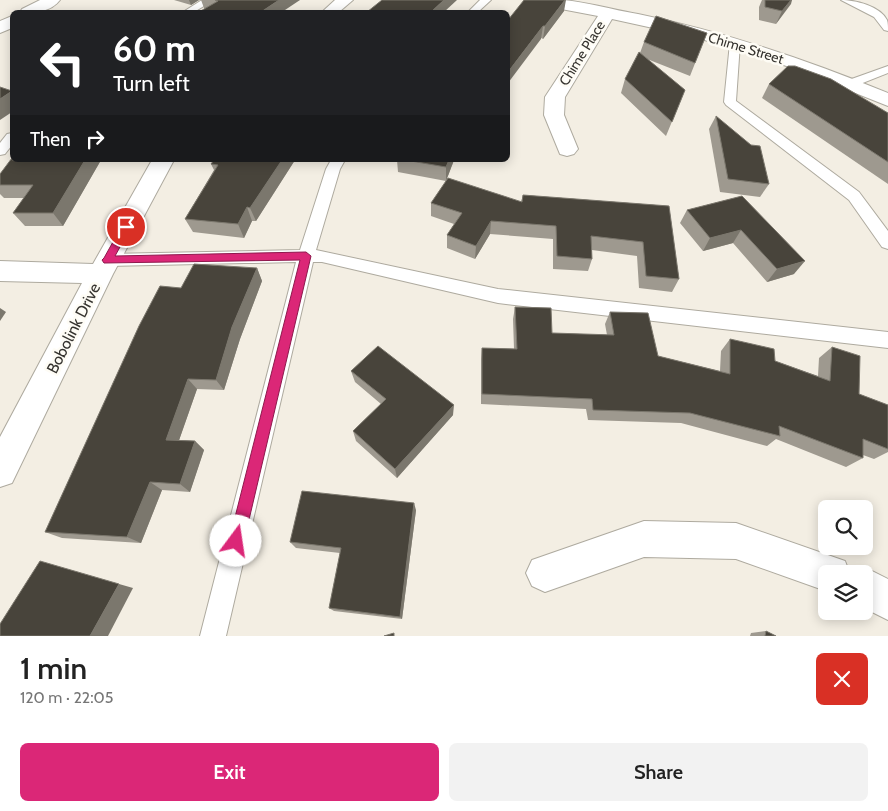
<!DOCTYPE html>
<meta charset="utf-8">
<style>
:root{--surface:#fff;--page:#f2f2f2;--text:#222;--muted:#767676;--accent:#db2777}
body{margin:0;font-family:Cabin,sans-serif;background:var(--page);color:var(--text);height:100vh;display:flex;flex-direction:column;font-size:19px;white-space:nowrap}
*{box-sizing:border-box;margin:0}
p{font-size:16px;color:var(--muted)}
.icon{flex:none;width:28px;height:28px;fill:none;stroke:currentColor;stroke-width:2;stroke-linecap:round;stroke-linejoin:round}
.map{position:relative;height:636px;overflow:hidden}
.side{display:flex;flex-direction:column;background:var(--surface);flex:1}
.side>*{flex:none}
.top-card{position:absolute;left:10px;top:10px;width:500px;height:152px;border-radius:8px;box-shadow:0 2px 12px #0003;background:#202124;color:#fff;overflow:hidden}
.controls{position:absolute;left:818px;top:500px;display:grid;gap:10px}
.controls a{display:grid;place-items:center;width:55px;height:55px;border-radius:8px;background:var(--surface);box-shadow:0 2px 12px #0003;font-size:25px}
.pin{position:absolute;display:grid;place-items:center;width:42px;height:42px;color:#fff;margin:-21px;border:2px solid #fff;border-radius:50%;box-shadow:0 1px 5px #0007}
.me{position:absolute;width:55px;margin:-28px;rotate:14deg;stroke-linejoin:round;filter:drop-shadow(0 0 4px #0008)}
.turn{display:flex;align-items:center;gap:18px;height:105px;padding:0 20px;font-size:22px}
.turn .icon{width:65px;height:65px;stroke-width:2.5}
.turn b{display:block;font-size:35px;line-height:42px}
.then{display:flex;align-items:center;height:48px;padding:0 20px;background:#0003;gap:10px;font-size:19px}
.round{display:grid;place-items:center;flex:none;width:52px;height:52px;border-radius:8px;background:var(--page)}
.headline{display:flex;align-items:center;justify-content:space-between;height:85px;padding:0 20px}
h1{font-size:30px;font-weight:600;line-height:38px}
.cta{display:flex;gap:10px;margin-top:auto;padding:10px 20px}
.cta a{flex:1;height:58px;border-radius:8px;background:var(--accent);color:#fff;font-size:20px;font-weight:600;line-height:58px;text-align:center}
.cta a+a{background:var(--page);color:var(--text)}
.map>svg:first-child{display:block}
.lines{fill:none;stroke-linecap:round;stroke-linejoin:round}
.lane-casing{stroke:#aeaa9f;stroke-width:2}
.street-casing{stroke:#aeaa9f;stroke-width:2}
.secondary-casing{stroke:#aeaa9f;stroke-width:2}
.lane{fill:#fff;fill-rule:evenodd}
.street{fill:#fff;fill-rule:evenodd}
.secondary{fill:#fff;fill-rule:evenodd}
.wall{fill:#9e998f}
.shaded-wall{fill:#7b776d}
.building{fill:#48443b;stroke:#7b776d}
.route{fill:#db2777;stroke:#8e194d}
.labels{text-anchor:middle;stroke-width:5;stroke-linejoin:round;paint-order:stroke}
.far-street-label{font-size:14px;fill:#363430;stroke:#fefcf5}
.street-label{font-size:16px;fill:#363430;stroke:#fefcf5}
</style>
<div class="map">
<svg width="888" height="636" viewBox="0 0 888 636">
<rect width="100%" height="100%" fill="#f3eee3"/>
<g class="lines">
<defs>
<g id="lane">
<polygon points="202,0 214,0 194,12 183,12"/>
<polygon points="480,0 491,0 478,12 468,12"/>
<path d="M 841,0 C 855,0 880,6 887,20 C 888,23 888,27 888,31 L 884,30 L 874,17 Z"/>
<polygon points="735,40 740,43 736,101 859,192 888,231 888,249 882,247 849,200 726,105 724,102 730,43"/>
<polygon points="888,66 888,73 850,88 844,84 846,81"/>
<polygon points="12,133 12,145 5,154 0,155 0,143 7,134"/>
<polygon points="331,160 345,160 340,169 316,250 498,289 888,332 888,348 498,303 322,262 313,262 226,636 200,636 296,262 108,266 102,264 100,260 102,256 108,254 300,250 326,169"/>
</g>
<g id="street">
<polygon points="335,0 353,0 339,12 322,12"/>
<path d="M 532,0 C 542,0 553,0 563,0 C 587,2 613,10 638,14 C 725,32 805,59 888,93 L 888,106 L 795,69 L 743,51 L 694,37 L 612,19 L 565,97 L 564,115 L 578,149 L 574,154 L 567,156 L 560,154 L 544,115 L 545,97 L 598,16 L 540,5 L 534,3 Z"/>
<polygon points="152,160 174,160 113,274 12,483 0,487 0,437 82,283 0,281 0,261 93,264"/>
<polygon points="644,521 736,523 845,561 850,574 864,567 888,579 888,620 864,608 864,574 826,574 826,591 736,559 644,557 545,592 532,586 526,573 532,560"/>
</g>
<g id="secondary">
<path d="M 40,0 L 60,0 C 51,12 33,14 20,12 L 22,9 Z"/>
<polygon points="12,16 12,28 0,33 0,21"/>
</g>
</defs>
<use href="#lane" class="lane-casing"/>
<use href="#street" class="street-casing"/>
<use href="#secondary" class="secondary-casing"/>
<use href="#lane" class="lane"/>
<use href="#street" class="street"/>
<use href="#secondary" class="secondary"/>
</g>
<g class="wall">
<polygon points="174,0 199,0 191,5"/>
<polygon points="201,0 300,0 205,9 204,8"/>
<polygon points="762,0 792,0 776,24 759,20 759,7"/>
<polygon points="564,11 543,39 508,20"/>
<polygon points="707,33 690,76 647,59 685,90 666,136 621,93 625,79 640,53 644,42"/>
<polygon points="769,84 888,113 888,184 762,98"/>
<polygon points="716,116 769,184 760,197 720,192 709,129"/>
<polygon points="12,160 101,160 63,226 25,226 13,213 24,198 4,198 0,194 0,174"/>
<polygon points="214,160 295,160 256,221 252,221 244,238 193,232 185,219 214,170 211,164"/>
<polygon points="397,160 454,160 446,181 398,172"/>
<polygon points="523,195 669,206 679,279 672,292 639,288 637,256 592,250 592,259 588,271 553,269 553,239 490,234 475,259 447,248 447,235 454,224 431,216 431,203 521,202"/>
<polygon points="742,196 794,274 767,282 733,243 703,251 680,223 687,210"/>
<polygon points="257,268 262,281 240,339 224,390 197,389 179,440 195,441 204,450 190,492 162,490 141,543 62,538 45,532"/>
<polygon points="515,307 552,333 607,335 605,324 610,312 658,356 720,371 721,351 730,339 775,361 818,376 819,358 832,347 859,394 888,405 888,452 874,459 863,455 863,458 846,467 776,439 767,446 681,423 588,420 586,409 481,404 481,359 482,348 514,349 513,319"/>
<polygon points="351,371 453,415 397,478 356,441 353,431 381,404 355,382"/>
<polygon points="416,510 402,619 334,611 329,608 340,553 296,548 290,542"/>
<polygon points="766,631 776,636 750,636 751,633"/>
</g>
<g class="shaded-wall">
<polygon points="189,0 199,0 191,5"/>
<polygon points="279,0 300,0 282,12 261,12"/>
<polygon points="444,0 457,0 444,12 431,12"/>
<polygon points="565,0 566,0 564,11 543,39 545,26"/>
<polygon points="791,0 792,0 791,4 776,24 782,11"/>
<polygon points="543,26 541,39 508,83 508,72"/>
<polygon points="12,91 12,112 0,120 0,99"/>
<polygon points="85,160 101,160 63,226 53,213"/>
<polygon points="282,160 295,160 256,221 250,208"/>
<polygon points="449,160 454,160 446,181 446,167"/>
<polygon points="247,207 252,221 244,238 238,224"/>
<polygon points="491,221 490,234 475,259 476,246"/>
<polygon points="741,230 733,243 703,251 710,238"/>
<polygon points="805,261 794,274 767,282 777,269"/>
<polygon points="257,268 262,281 240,339 224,390 216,380 232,327"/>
<polygon points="0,308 6,312 0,321"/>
<polygon points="188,379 197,389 176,449 166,440"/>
<polygon points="454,405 453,415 397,478 395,469"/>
<polygon points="195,441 204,450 190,492 180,484"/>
<polygon points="150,482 162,490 141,543 127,537"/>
<polygon points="414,503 416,510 402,619 400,617"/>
<polygon points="119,584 133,588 108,636 90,636"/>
</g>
<g class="building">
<polygon points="215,0 279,0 261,12 199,12 218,1"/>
<polygon points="382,0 444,0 431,12 367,12"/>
<polygon points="524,0 565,0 545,26 543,26 508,72 508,20"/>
<polygon points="765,0 791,0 782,11 765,7"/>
<polygon points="656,16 707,33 695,63 644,42"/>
<polygon points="639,52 685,90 672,122 625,79"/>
<polygon points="788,66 795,66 831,79 888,113 888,162 769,84"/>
<polygon points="0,87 12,91 0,99"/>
<polygon points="716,116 751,145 760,146 769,184 728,179"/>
<polygon points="12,158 12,160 85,160 53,213 13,213 33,185 0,185 0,174"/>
<polygon points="214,160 282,160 250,208 247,207 238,224 185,219 218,165 211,164"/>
<polygon points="405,160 449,160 446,167"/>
<polygon points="448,178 522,202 523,195 669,206 679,279 646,276 643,242 591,236 592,259 557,256 556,226 491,221 476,246 447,235 462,213 431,203"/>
<polygon points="742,196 805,261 777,269 741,230 710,238 687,210"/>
<polygon points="194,264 257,268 232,327 216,380 188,379 166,440 195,441 180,484 150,482 127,537 45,532 139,326 160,286 181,288"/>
<polygon points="515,307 551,308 552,333 614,335 610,312 648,313 658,356 730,374 730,339 774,349 775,361 830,381 832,347 860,356 859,394 888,405 888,449 863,439 863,458 779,426 780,436 690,413 593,410 592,399 482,394 482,348 517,349"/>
<polygon points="378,346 454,405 395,469 353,431 386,399 351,371"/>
<polygon points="302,491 414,503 400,617 329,608 341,548 290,542"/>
<polygon points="40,561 119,584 90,636 0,636 0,624"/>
<polygon points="766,631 776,636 765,636"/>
<polygon points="394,633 394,636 384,636"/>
</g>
<polygon class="route" points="126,223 131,227 115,256 306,252 311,256 244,541 242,546 236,548 231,546 229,541 300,260 104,263 102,260 104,258 123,224"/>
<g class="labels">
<g class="far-street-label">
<text transform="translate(746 48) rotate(17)" y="5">Chime Street</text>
<text transform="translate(582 53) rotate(-58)" y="5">Chime Place</text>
</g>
<g class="street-label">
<text transform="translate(73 328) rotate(-63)" y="6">Bobolink Drive</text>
</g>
</g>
</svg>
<div class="controls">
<a><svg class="icon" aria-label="search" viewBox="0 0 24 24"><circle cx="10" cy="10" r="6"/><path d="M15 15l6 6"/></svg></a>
<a><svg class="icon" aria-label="layers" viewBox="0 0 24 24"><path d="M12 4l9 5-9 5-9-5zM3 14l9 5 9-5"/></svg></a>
</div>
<div class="pin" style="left:126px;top:227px;background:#d93025"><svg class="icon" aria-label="arrive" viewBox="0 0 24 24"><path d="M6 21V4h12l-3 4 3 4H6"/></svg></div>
<svg class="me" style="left:236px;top:541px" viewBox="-20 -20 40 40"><circle r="19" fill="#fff"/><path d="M0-13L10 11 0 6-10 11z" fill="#db2777"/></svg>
<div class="top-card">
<div class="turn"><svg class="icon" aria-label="left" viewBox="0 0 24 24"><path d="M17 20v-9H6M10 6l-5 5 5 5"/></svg><div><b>60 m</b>Turn left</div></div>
<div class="then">Then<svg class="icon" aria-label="right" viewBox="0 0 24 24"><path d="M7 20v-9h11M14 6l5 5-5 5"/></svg></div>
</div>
</div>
<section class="side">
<div class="headline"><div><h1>1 min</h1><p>120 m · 22:05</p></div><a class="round" style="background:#d93025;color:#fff"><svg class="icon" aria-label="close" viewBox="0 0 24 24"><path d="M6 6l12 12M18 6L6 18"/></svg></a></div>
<div class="cta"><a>Exit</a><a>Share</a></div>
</section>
